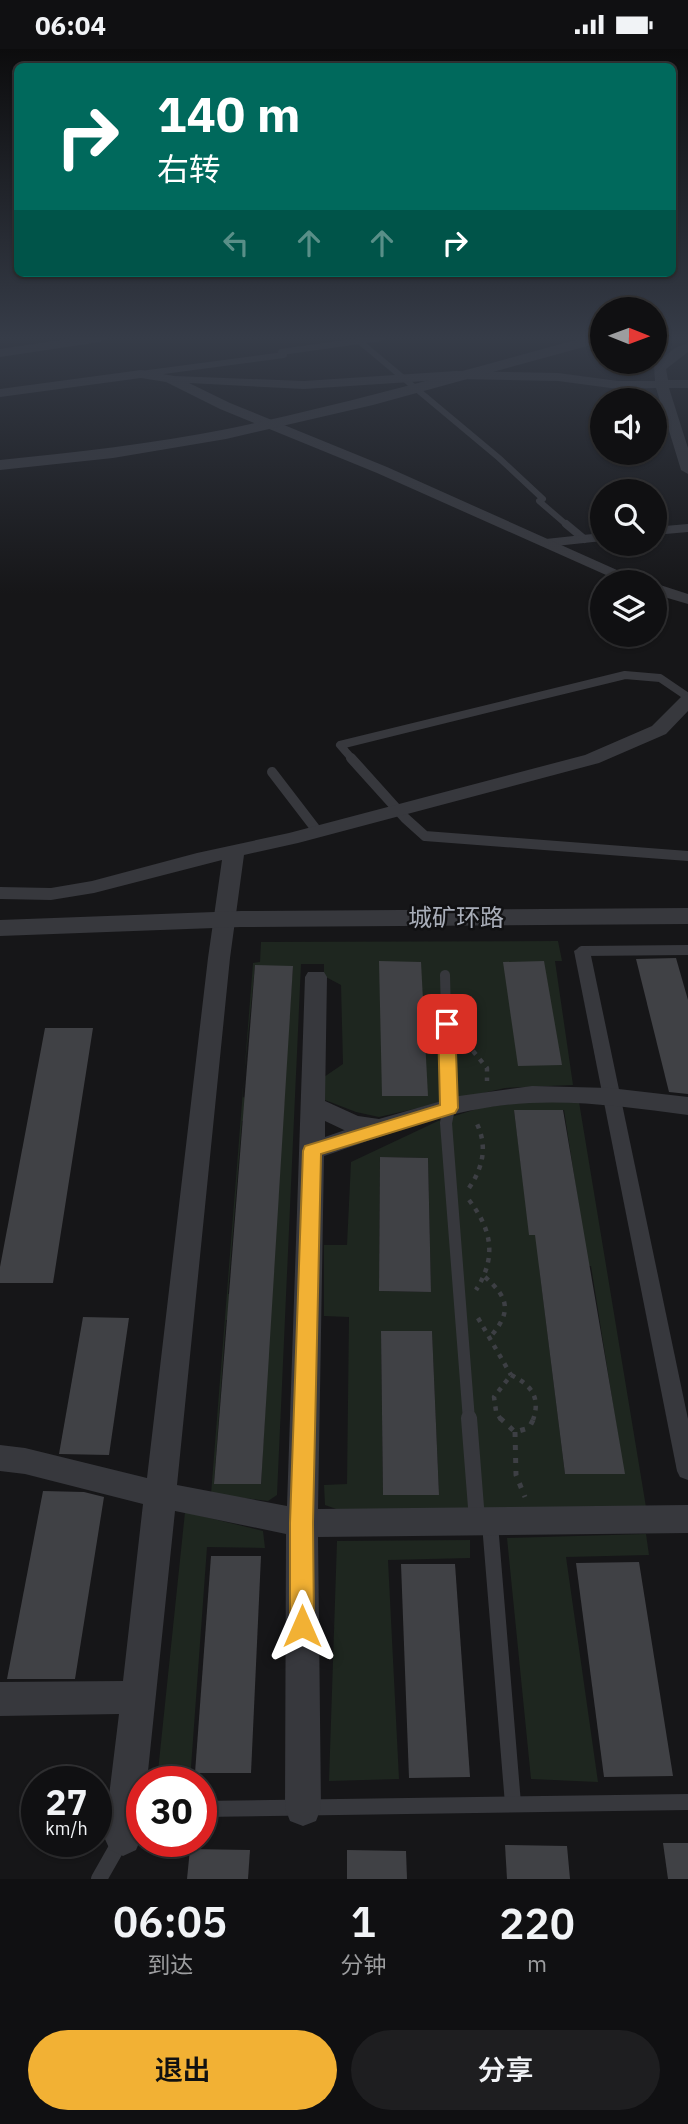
<!DOCTYPE html>
<html lang="zh">
<meta charset="utf-8">
<style>
:root{--surface:#101012;--page:#1e1e20;--text:#f1f3f6;--muted:#9c9d9f;--line:#303032;--accent:#f2b134}
body{margin:0;font-family:"IBM Plex Sans","Noto Sans SC",sans-serif;background:var(--page);color:var(--text);height:100vh;display:flex;flex-direction:column;font-size:26px;white-space:nowrap}
*{box-sizing:border-box;margin:0}
p{font-size:23px;color:var(--muted)}
.icon{flex:none;width:38px;height:38px;fill:none;stroke:currentColor;stroke-width:2;stroke-linecap:round;stroke-linejoin:round}
.map{position:relative;height:1830px;overflow:hidden}
.panel{display:flex;flex-direction:column;background:var(--surface);flex:1}
.panel>*{flex:none}
.top-card{position:absolute;left:14px;top:14px;width:662px;height:214px;border-radius:10px;box-shadow:0 2px 5px #0004,0 0 0 2px var(--line);background:#00695c;color:#fff;overflow:hidden}
.needle{width:46px;rotate:91deg}
.controls{position:absolute;left:590px;top:248px;display:grid;gap:14px}
.controls a{display:grid;place-items:center;width:77px;height:77px;border-radius:50%;background:var(--surface);box-shadow:0 2px 5px #0004,0 0 0 2px var(--line);font-size:35px}
.speed{position:absolute;left:21px;top:1717px;display:flex;gap:14px;font-size:35px;font-weight:700;text-align:center}
.speed>*{display:grid;place-content:center;width:91px;height:91px;border-radius:50%;background:var(--surface);box-shadow:0 2px 5px #0004,0 0 0 2px var(--line);line-height:1}
.speed small{font-size:18px;font-weight:400}
.speed .limit{border:10px solid #d22;background:#fff;color:#111}
.pin{position:absolute;display:grid;place-items:center;width:60px;height:60px;color:#fff;margin:-30px;border-radius:14px;box-shadow:0 4px 10px #0006}
.me{position:absolute;width:77px;margin:-38px;rotate:0deg;stroke-linejoin:round;filter:drop-shadow(0 0 5px #0008)}
.turn{display:flex;align-items:center;gap:24px;height:147px;padding:0 28px;font-size:32px}
.turn .icon{width:91px;height:91px;stroke-width:2.5}
.turn b{display:block;font-size:49px;line-height:60px}
.lanes{display:flex;align-items:center;height:66px;padding:0 28px;background:#0003;justify-content:center;gap:35px;direction:ltr}
.lanes .off{opacity:.35}
.eta{display:flex;justify-content:space-evenly;align-items:center;height:119px;text-align:center}
.eta b{font-size:42px;font-weight:600;line-height:49px}
.button{display:flex;gap:14px;margin-top:auto;padding:14px 28px}
.button a{flex:1;height:80px;border-radius:42px;background:var(--accent);color:#111;font-size:28px;font-weight:600;line-height:80px;text-align:center}
.button a+a{background:var(--page);color:var(--text)}
.status{display:flex;justify-content:space-between;align-items:center;height:49px;padding:0 35px;background:var(--surface);direction:ltr}
.status svg{height:19px;fill:currentColor}
.map>svg:first-child{display:block}
.green{fill:#1e261f;fill-rule:evenodd}
.building{fill:#404145}
.lines{fill:none;stroke-linecap:round;stroke-linejoin:round}
.path-far2{stroke:#3d3f44;stroke-width:3.5;stroke-dasharray:3.5 5;stroke-linecap:butt}
.path-far1{stroke:#3d3f44;stroke-width:4.5;stroke-dasharray:4.5 6;stroke-linecap:butt}
.path{stroke:#3d3f44;stroke-width:5;stroke-dasharray:5 8;stroke-linecap:butt}
.service-far4{stroke:#37383d;stroke-width:6}
.service-far3{stroke:#37383d;stroke-width:8}
.service-far2{stroke:#37383d;stroke-width:10}
.service-far1{stroke:#37383d;stroke-width:12}
.service{stroke:#37383d;stroke-width:16}
.pedestrian{fill:#37383d;fill-rule:evenodd}
.minor{fill:#37383d;fill-rule:evenodd}
.tertiary{fill:#37383d;fill-rule:evenodd}
.route{fill:#f2b134;stroke:#9d7322;stroke-width:2}
.labels{text-anchor:middle;stroke-width:5;stroke-linejoin:round;paint-order:stroke}
.street-label{font-size:24px;fill:#a8adb8;stroke:#111113}
</style>
<div class="status"><b>06:04</b><svg viewBox="0 0 49 12"><path d="M0 12V9h3v3zM5 12V6h3v6zM10 12V3h3v9zM15 12V0h3v12zM26 1h20v11H26zM47 4h2v5h-2z"/></svg></div>
<div class="map">
<svg width="688" height="1830" viewBox="0 0 688 1830">
<rect width="100%" height="100%" fill="#161618"/>
<g class="green">
<path d="M 558,892 L 562,912 L 555,912 L 573,1036 L 505,1039 L 379,1068 L 356,1063 L 325,1051 L 324,1028 L 343,1015 L 341,936 L 324,927 L 324,915 L 301,915 L 277,1446 L 268,1452 L 211,1445 L 253,914 L 260,913 L 261,893 ZM 255,917 L 293,917 L 283,1049 L 242,1048 ZM 242,1072 L 282,1073 L 272,1246 L 228,1245 ZM 226,1271 L 270,1272 L 261,1435 L 214,1434 Z"/>
<path d="M 533,1052 L 579,1053 L 646,1458 L 339,1461 L 325,1456 L 324,1436 L 347,1435 L 349,1268 L 324,1267 L 324,1196 L 347,1196 L 351,1113 L 438,1072 L 480,1059 ZM 514,1061 L 564,1061 L 583,1185 L 530,1186 ZM 380,1108 L 428,1109 L 431,1243 L 379,1242 ZM 539,1217 L 591,1217 L 624,1425 L 565,1425 ZM 381,1282 L 432,1283 L 439,1446 L 383,1445 Z"/>
<polygon points="185,1463 263,1482 265,1499 207,1498 190,1732 157,1732"/>
<polygon points="646,1485 649,1506 566,1508 598,1733 531,1730 507,1489"/>
<polygon points="470,1491 470,1509 388,1511 399,1730 329,1732 337,1492"/>
</g>
<g class="building">
<polygon points="676,909 688,951 688,1045 669,1043 636,910"/>
<polygon points="379,912 421,913 428,1047 382,1047"/>
<polygon points="544,912 562,1016 518,1017 503,913"/>
<polygon points="255,916 293,917 261,1435 214,1435"/>
<polygon points="45,979 93,979 53,1234 0,1234 0,1218"/>
<polygon points="514,1061 563,1061 625,1425 565,1425 535,1186 529,1186"/>
<polygon points="380,1108 428,1109 431,1243 379,1242"/>
<polygon points="83,1268 129,1269 109,1406 59,1405"/>
<polygon points="381,1282 432,1282 439,1446 383,1446"/>
<polygon points="43,1442 84,1443 104,1448 75,1630 7,1630"/>
<polygon points="211,1507 261,1507 251,1724 195,1724"/>
<polygon points="639,1513 673,1727 604,1728 576,1514"/>
<polygon points="401,1515 455,1515 470,1728 409,1729"/>
<polygon points="663,1794 688,1794 688,1830 668,1830"/>
<polygon points="505,1796 567,1797 570,1830 507,1830"/>
<polygon points="190,1800 250,1801 248,1830 187,1830"/>
<polygon points="347,1801 406,1802 407,1830 347,1830"/>
</g>
<g class="lines">
<polyline class="path-far2" points="461,976 474,976 471,991 474,1004"/>
<g class="path-far1">
<polyline points="473,1002 487,1019 487,1032"/>
<path d="M 469,1139 C 484,1117 488,1095 475,1071"/>
<path d="M 469,1151 C 492,1181 497,1208 476,1241"/>
<path d="M 485,1228 C 509,1249 512,1263 490,1288"/>
<polyline points="478,1269 511,1326"/>
<path d="M 511,1326 C 531,1336 541,1348 533,1371"/>
<polyline points="501,1371 496,1362 494,1348 511,1326"/>
</g>
<g class="path">
<polyline points="500,1369 515,1383 529,1379 534,1369"/>
<polyline points="515,1383 516,1426 525,1448"/>
</g>
<g class="service-far4">
<polyline points="359,292 499,409 543,450 539,452 568,477"/>
<polyline points="141,325 284,306 281,303 381,289"/>
</g>
<g class="service-far3">
<polyline points="566,475 584,490"/>
<polyline points="654,482 688,479"/>
<polyline points="546,494 602,488"/>
<polyline points="353,711 340,696 625,626 660,629 688,648"/>
</g>
<g class="service-far2">
<polyline points="351,709 405,769 425,787 688,807"/>
<polyline points="272,723 318,783"/>
<polyline points="582,902 688,901"/>
<polyline points="445,926 447,1004"/>
</g>
<polyline class="service-far1" points="447,1002 449,1059 446,1074 469,1371"/>
<g class="service">
<polyline points="469,1369 477,1471"/>
<polyline points="490,1475 513,1755"/>
<polyline points="201,1760 688,1753"/>
<polyline points="99,1830 120,1793"/>
</g>
<polygon class="pedestrian" points="582,897 590,902 688,1370 688,1431 680,1428 677,1422 574,902"/>
<g class="minor">
<polygon points="74,289 106,289 100,293 0,308 0,300"/>
<polygon points="688,294 688,303 666,320 668,331 688,331 688,339 669,339 688,399 688,425 681,421 656,339 618,340 558,332 456,330 304,340 189,334 230,354 387,418 646,534 624,534 377,424 220,360 166,333 141,329 0,348 0,340 141,321 174,327 304,332 456,322 558,324 618,332 655,332 654,316 675,299"/>
<polygon points="654,534 688,545 688,555 654,545"/>
<path d="M 688,645 L 688,662 L 666,685 L 599,714 L 298,794 L 244,806 L 230,909 L 177,1436 L 287,1457 L 305,928 L 308,923 L 324,923 L 327,928 L 325,1052 L 358,1067 L 379,1070 L 459,1047 L 532,1037 L 610,1039 L 688,1048 L 688,1066 C 628,1058 566,1049 505,1056 C 443,1063 384,1087 324,1107 L 318,1460 L 688,1456 L 688,1484 L 318,1488 L 321,1759 L 316,1772 L 303,1777 L 290,1772 L 285,1759 L 286,1485 L 175,1462 L 147,1732 L 142,1732 L 142,1787 L 136,1801 L 123,1807 L 110,1801 L 104,1788 L 119,1665 L 0,1667 L 0,1633 L 123,1632 L 143,1455 L 25,1425 L 0,1422 L 0,1396 L 25,1399 L 147,1429 L 208,909 L 222,811 L 94,844 L 51,851 L 0,850 L 0,838 L 51,839 L 92,832 L 197,804 L 289,784 L 585,706 L 652,677 L 682,647 ZM 325,1072 L 344,1081 L 345,1081 L 325,1088 Z"/>
</g>
<g class="tertiary">
<path d="M 583,289 L 602,289 L 602,293 L 373,356 L 226,390 L 113,409 L 0,421 L 0,411 C 76,403 152,395 227,380 C 347,355 465,321 583,289 Z"/>
<polygon points="688,859 688,875 241,878 0,887 0,871 241,862"/>
</g>
</g>
<linearGradient id="sky" x2="0" y2="1"><stop stop-color="#0c0c0d"/><stop offset="0.53" stop-color="#363c48"/><stop offset="1" stop-color="#363c48" stop-opacity="0"/></linearGradient>
<rect width="688" height="545" fill="url(#sky)"/>
<polygon class="route" points="447,970 455,975 458,1059 455,1064 321,1105 313,1474 314,1577 310,1585 302,1588 294,1585 290,1577 290,1474 303,1102 305,1097 440,1056 438,975"/>
<g class="labels">
<g class="street-label">
<text x="456" y="877">城矿环路</text>
</g>
</g>
</svg>
<div class="controls">
<a><svg class="needle" viewBox="-14 -14 28 28"><path d="M0-13l5 13h-10z" fill="#e53935"/><path d="M0 13l5-13h-10z" fill="#9c9d9f"/></svg></a>
<a><svg class="icon" aria-label="sound" viewBox="0 0 24 24"><path d="M4 9h4l5-4v14l-5-4H4zM17 9q2 3 0 6"/></svg></a>
<a><svg class="icon" aria-label="search" viewBox="0 0 24 24"><circle cx="10" cy="10" r="6"/><path d="M15 15l6 6"/></svg></a>
<a><svg class="icon" aria-label="layers" viewBox="0 0 24 24"><path d="M12 4l9 5-9 5-9-5zM3 14l9 5 9-5"/></svg></a>
</div>
<div class="speed"><div>27<small>km/h</small></div><div class="limit">30</div></div>
<div class="pin" style="left:447px;top:975px;background:#d93025"><svg class="icon" aria-label="arrive" viewBox="0 0 24 24"><path d="M6 21V4h12l-3 4 3 4H6"/></svg></div>
<svg class="me" style="left:302px;top:1577px" viewBox="-20 -20 40 40"><path d="M0-17L14 15 0 8-14 15z" fill="#f2b134" stroke="#fff" stroke-width="4"/></svg>
<div class="top-card">
<div class="turn"><svg class="icon" aria-label="right" viewBox="0 0 24 24"><path d="M7 20v-9h11M14 6l5 5-5 5"/></svg><div><b>140 m</b>右转</div></div>
<div class="lanes"><svg class="icon off" aria-label="left" viewBox="0 0 24 24"><path d="M17 20v-9H6M10 6l-5 5 5 5"/></svg><svg class="icon off" aria-label="ahead" viewBox="0 0 24 24"><path d="M12 20V5M6 11l6-6 6 6"/></svg><svg class="icon off" aria-label="ahead" viewBox="0 0 24 24"><path d="M12 20V5M6 11l6-6 6 6"/></svg><svg class="icon" aria-label="right" viewBox="0 0 24 24"><path d="M7 20v-9h11M14 6l5 5-5 5"/></svg></div>
</div>
</div>
<section class="panel">
<div class="eta">
<div><b>06:05</b><p>到达</p></div>
<div><b>1</b><p>分钟</p></div>
<div><b>220</b><p>m</p></div>
</div>
<div class="button"><a>退出</a><a>分享</a></div>
</section>
